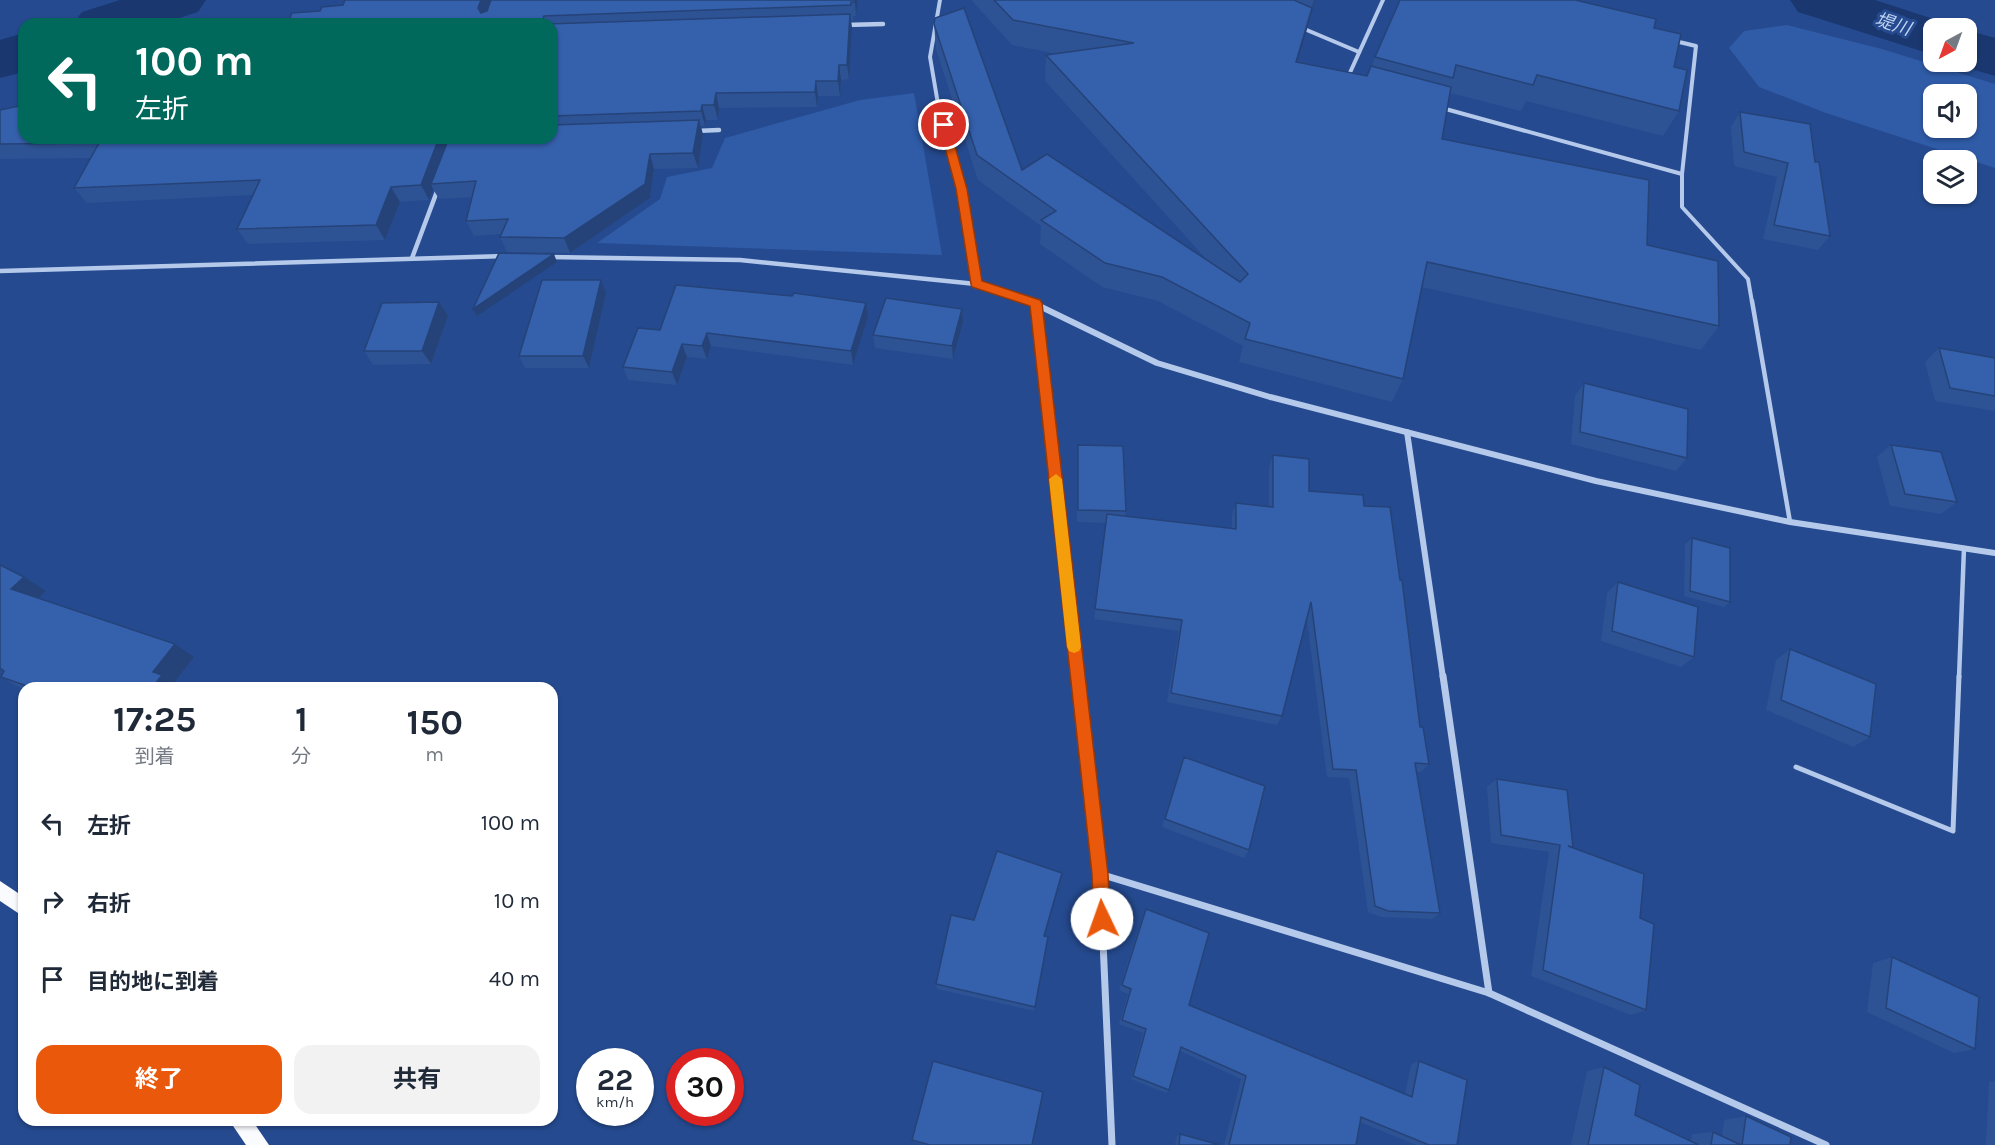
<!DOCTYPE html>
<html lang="ja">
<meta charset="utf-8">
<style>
:root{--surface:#fff;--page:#f2f2f3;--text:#1f2937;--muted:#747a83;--accent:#ea580c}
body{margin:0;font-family:Karla,"Noto Sans JP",sans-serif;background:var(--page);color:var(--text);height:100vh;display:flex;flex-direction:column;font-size:22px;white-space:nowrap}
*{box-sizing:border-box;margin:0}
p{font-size:20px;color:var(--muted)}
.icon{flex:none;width:33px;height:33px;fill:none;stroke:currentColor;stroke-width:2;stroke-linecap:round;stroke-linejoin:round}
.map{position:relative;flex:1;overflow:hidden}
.side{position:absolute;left:18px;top:682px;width:540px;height:444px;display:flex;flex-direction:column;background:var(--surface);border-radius:18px;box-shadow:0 2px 4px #0004}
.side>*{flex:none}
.banner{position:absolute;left:18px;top:18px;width:540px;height:126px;border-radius:18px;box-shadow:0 2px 4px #0004;background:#00695c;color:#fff;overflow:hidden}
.needle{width:39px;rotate:221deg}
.buttons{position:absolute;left:1923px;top:18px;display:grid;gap:12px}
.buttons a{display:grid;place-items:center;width:54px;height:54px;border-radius:12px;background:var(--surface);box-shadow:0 2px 4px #0004;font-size:30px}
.speed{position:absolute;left:576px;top:1048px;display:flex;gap:12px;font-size:30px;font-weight:700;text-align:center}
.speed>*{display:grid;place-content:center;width:78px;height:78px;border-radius:50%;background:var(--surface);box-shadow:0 2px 4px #0004;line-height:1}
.speed small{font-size:15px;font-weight:400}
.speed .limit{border:9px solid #d22;background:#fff;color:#111}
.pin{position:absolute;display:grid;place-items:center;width:51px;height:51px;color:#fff;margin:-26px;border:3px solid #fff;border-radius:50%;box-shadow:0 2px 6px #0007}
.me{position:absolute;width:66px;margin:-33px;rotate:357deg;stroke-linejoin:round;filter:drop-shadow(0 0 4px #0008)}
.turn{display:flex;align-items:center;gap:21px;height:126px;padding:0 18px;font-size:27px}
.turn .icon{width:78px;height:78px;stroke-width:2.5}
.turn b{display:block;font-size:42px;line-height:51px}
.eta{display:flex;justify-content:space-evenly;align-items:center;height:102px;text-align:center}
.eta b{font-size:36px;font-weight:700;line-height:42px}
.cta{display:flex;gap:12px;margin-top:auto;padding:12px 18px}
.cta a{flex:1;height:69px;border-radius:18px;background:var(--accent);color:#fff;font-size:24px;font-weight:700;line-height:69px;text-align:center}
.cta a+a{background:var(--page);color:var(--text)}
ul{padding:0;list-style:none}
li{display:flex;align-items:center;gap:18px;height:78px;padding:0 18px}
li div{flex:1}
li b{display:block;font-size:22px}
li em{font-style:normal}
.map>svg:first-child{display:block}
.green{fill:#2f5ba7;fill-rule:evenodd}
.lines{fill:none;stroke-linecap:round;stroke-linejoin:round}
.river{fill:#1a376f;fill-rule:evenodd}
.service-far2{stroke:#b5c9eb;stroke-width:4}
.service-far1{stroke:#b5c9eb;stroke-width:4.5}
.service{stroke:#b5c9eb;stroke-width:5}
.minor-far2{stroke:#b5c9eb;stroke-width:4.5}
.minor-far1{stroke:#b5c9eb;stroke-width:6}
.minor{stroke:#b5c9eb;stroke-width:7}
.primary{fill:#fafbff;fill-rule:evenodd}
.wall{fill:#2e5394}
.shaded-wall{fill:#254378}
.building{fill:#3560ac;stroke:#254378;stroke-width:1.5}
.route{fill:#ea580c;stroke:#983908;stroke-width:1.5}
.slow{fill:#f59e0b}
.labels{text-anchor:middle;stroke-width:6;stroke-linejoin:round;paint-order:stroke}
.far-water-label{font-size:18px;font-style:italic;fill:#c1d4f2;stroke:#254a8f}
</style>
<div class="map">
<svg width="1995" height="1145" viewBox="0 0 1995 1145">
<rect width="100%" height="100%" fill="#254a8f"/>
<g class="green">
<path d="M 1787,25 L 1882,49 L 1995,84 L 1995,168 L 1826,113 L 1759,87 L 1729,48 L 1744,31 ZM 1934,94 L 1966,94 L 1966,128 L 1934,128 Z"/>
<polygon points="914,93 942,255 597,243 660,199 667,177 712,168 725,138 860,100"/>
</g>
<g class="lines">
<g class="river">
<polygon points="120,0 206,0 198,12 160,24 73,24 82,12"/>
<polygon points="1790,0 1875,0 1955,26 1956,28 1934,28 1934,55 1798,12"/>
<polygon points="1966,30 1995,38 1995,76 1948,62 1966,62"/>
<polygon points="24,33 24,72 0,78 0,40"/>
</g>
<g class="service-far2">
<polyline points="940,0 930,57 938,104 962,189 976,284"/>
<polyline points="1302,28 1359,52"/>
<polyline points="1348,77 1383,0"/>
<polyline points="1442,108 1682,174 1696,46 1675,41"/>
<polyline points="1682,174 1682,207 1748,279 1752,302"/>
</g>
<g class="service-far1">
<polyline points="1752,301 1790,522"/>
<polyline points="1959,678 1964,548"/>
</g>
<polyline class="service" points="1796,767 1953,831 1959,676"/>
<g class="minor-far2">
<polyline points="845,25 883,24"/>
<polyline points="696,131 719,130"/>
<polyline points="549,257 740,260 976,284 1034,302"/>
<polyline points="412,258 439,186"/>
<polyline points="0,271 506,256"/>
</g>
<g class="minor-far1">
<polyline points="1029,301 1157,363 1270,397 1596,481 1790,522 1995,553"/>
<polyline points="1036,303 1078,678"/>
<polyline points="1407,432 1443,678"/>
</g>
<g class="minor">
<polyline points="1078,676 1100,874 1112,1145"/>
<polyline points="1443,676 1489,993"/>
<polyline points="1100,874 1489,993 1826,1145"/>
</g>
<g class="primary">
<polygon points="0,881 24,897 24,917 0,901"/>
<polygon points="229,1120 252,1120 269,1145 246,1145"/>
</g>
</g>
<g class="wall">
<polygon points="858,0 856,16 853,16 853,20 851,20 852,29 849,79 841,80 840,96 818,96 817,107 719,108 718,120 706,120 705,126 701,126 703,135 698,168 654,169 650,198 570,253 507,252 500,237 501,234 474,236 466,221 472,197 439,199 433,189 429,200 400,202 385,240 248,244 237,229 253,195 87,203 74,188 91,158 0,159 0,110 24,138 552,138 552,24 264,24"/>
<polygon points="972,0 1315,0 1297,62 1367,76 1372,66 1375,57 1654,28 1674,67 1679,111 1663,136 1526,101 1521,111 1450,93 1442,139 1647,245 1719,326 1701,350 1422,287 1403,379 1392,402 1239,362 1243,346 1158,301 1102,287 1040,244 1041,226 978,180 936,49 934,24 1022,170 1207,260 1045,81 1046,55 1057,54 1012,45 972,1"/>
<polygon points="1740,112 1815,162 1830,236 1818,250 1763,239 1777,177 1734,166 1731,127"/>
<polygon points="606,293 589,368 525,368 519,356"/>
<polygon points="792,296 866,303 868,317 853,365 711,346 707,359 687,357 677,385 628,380 623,367 660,330"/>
<polygon points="962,309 963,322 953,359 875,348 873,335"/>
<polygon points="448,316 431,364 373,365 364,351"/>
<polygon points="1939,348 1995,358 1995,411 1935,401 1925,362"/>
<polygon points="1584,383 1687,458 1676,471 1571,444 1575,396"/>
<polygon points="1078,445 1126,511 1125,516 1232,529 1232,515 1236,503 1269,507 1269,467 1273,455 1309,491 1364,506 1429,764 1421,772 1417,772 1440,913 1432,919 1381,917 1368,912 1349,778 1327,777 1307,620 1282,716 1277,725 1167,702 1179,631 1094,619 1106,523 1077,522 1077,457"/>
<polygon points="1891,445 1957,502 1941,514 1890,506 1877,457"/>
<polygon points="1692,538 1730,602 1724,607 1684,596 1685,544"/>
<polygon points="0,565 46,591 38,598 194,657 174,683 182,688 24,688 24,690 1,677 4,672 0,669"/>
<polygon points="1618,582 1694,657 1681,667 1601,641 1607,593"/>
<polygon points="1790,649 1870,737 1853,747 1766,710 1776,660"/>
<polygon points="1184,757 1249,850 1244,858 1162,827"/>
<polygon points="1497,779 1573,847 1572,848 1640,918 1646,1010 1631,1015 1531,976 1549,852 1491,843 1487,787"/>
<polygon points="1062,873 1044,936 1048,937 1034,1011 937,989 936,984 974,920"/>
<polygon points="1146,909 1189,1005 1405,1094 1411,1065 1419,1061 1457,1145 1416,1145 1360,1122 1356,1145 1224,1145 1241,1079 1180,1051 1169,1090 1166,1093 1131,1079 1143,1033 1119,1024 1128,994 1119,990 1143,915"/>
<polygon points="1892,957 1975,1049 1954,1053 1867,1012 1873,963"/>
<polygon points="1604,1067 1635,1115 1691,1141 1692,1134 1713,1132 1722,1136 1724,1120 1746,1116 1790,1145 1571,1145 1587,1071"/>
<polygon points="1995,1081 1995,1145 1986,1145 1989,1082"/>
<polygon points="1180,1134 1220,1145 1175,1145 1177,1136"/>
<polygon points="912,1140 1032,1145 925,1145 914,1142"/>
</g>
<g class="shaded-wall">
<polygon points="481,0 492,0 485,23 478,8"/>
<polygon points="855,0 858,0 856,16 855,2"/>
<polygon points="1314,0 1315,0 1308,25"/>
<polygon points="1312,8 1306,33 1289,88 1296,62"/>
<polygon points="850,14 852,29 849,79 847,65"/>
<polygon points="839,65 841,80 840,96 838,81"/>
<polygon points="816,81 818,96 817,107 815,92"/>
<polygon points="716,93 719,108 718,120 714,105"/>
<polygon points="702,105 706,120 705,126 701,111"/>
<polygon points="699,120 703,135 698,168 693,153"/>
<polygon points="439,138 452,138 431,184 433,189 429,200 421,185"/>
<polygon points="650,154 654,169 650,198 570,253 564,238"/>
<polygon points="391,187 400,202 385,240 376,225"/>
<polygon points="554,254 557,262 477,316 473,309"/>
<polygon points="601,280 606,293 589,368 583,356"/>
<polygon points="439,302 448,316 431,364 422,351"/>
<polygon points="866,303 868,317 853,365 851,351"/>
<polygon points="962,309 963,322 953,359 952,346"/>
<polygon points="707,333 711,346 707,359 702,346"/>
<polygon points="682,344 687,357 677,385 672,372"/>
<polygon points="24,577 46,591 33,603 11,589"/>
<polygon points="175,644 194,657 174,683 182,688 152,688 153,672"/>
<polygon points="1062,873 1061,879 1043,941 1044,936"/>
</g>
<g class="building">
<polygon points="345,0 481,0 478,8 481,13 487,11 491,0 855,0 855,2 851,2 851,5 544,16 542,21 547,24 850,14 847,65 839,65 838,81 816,81 815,92 716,93 714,105 702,105 701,111 552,116 552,24 264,24 288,23 292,13 320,11 322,7 343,5"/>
<polygon points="994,0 1294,0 1312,8 1296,62 1367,76 1371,66 1451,87 1442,139 1649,180 1647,245 1718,261 1719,326 1427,262 1403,379 1245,339 1250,323 1162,277 1105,263 1041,220 1056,211 977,155 934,24 935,18 964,8 1022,170 1047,154 1240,282 1248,274 1046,55 1134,43 1013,20"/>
<polygon points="1400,0 1575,0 1656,19 1654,28 1681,34 1674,67 1687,70 1679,111 1537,75 1533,85 1456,65 1453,78 1375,57"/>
<polygon points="24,105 24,138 439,138 421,185 391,187 376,225 237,229 260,180 74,188 99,143 0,144 0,110"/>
<polygon points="1740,112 1810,124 1815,162 1819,162 1830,236 1774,225 1788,163 1744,152"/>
<polygon points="699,120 693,153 650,154 645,184 564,238 500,237 508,219 466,221 476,181 431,184 449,138 552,138 552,125"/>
<polygon points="499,253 554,254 473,309"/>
<polygon points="542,280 601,280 583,356 519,356"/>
<polygon points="676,285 792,296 794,293 866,303 851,351 707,333 702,346 682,344 672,372 623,367 638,328 660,330"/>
<polygon points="886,298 962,309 952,346 873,335"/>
<polygon points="439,302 422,351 364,351 382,303"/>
<polygon points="1939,348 1995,358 1995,396 1950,388"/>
<polygon points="1584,383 1688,409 1687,458 1580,432"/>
<polygon points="1078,445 1123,446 1126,511 1078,510"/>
<polygon points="1891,445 1941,452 1957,502 1905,494"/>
<polygon points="1273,455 1309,459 1309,491 1363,495 1364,506 1390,507 1400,580 1402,580 1420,727 1423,727 1429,764 1415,763 1440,913 1388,911 1375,906 1356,770 1333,769 1311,602 1282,716 1171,693 1182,620 1095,609 1107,514 1236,529 1236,503 1273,507"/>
<polygon points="1692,538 1730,548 1730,602 1690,591"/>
<polygon points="0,565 24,577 11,589 175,644 153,672 162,675 152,688 33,688 1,677 4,671 0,668"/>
<polygon points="1618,582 1698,607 1694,657 1612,631"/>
<polygon points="1790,649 1876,684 1870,737 1781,700"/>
<polygon points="1184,757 1265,786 1249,850 1165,819"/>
<polygon points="1497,779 1567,790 1573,847 1568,846 1644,874 1640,918 1654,924 1646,1010 1543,970 1560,845 1501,835"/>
<polygon points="997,851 1062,873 1044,936 1048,937 1035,1007 936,984 951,915 974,920"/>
<polygon points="1146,909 1209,933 1189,1005 1412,1097 1419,1061 1467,1080 1457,1145 1429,1145 1361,1117 1356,1145 1229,1145 1246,1076 1181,1047 1169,1090 1133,1076 1146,1029 1122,1020 1131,989 1122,985"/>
<polygon points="1892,957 1979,997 1975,1049 1886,1008"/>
<polygon points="933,1061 1043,1092 1032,1145 930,1145 912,1140"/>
<polygon points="1604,1067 1640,1085 1635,1115 1699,1145 1588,1145"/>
<polygon points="1746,1116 1791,1137 1790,1145 1742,1145"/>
<polygon points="1713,1132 1741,1145 1711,1145"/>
<polygon points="1180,1134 1220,1145 1179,1145"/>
</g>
<polygon class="route" points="944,122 949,125 967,189 982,281 1040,300 1042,303 1108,874 1110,919 1108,925 1102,927 1096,925 1094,919 1092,874 1030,306 972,287 971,284 956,189 939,125"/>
<polygon class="slow" points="1056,474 1062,479 1081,647 1079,651 1074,653 1069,651 1067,647 1049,479"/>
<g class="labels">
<g class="far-water-label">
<text transform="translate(1893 24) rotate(18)" y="6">堤川</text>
</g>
</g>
</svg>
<div class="buttons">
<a><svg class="needle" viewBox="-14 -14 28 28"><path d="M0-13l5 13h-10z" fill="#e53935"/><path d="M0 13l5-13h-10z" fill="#747a83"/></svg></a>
<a><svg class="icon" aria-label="sound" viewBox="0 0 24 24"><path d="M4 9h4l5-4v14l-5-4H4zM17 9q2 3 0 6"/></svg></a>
<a><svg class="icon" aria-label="layers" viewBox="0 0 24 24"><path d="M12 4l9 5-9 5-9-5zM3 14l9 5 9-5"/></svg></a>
</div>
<div class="speed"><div>22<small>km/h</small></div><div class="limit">30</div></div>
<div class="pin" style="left:944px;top:125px;background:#d93025"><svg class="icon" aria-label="arrive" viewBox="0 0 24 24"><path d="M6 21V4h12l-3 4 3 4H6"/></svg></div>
<svg class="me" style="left:1102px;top:919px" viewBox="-20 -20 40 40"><circle r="19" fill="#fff"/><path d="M0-13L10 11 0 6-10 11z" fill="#ea580c"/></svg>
<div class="banner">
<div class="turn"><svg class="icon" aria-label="left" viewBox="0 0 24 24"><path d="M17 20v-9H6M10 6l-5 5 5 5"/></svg><div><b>100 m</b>左折</div></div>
</div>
<section class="side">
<div class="eta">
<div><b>17:25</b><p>到着</p></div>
<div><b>1</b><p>分</p></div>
<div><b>150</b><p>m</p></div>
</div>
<ul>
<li><svg class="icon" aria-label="left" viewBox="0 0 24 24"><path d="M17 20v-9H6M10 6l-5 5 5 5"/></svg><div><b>左折</b></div><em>100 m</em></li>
<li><svg class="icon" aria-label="right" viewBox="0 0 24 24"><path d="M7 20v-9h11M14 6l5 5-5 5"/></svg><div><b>右折</b></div><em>10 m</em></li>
<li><svg class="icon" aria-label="arrive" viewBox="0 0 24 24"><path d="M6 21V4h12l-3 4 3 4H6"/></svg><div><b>目的地に到着</b></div><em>40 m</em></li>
</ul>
<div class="cta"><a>終了</a><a>共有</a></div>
</section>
</div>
